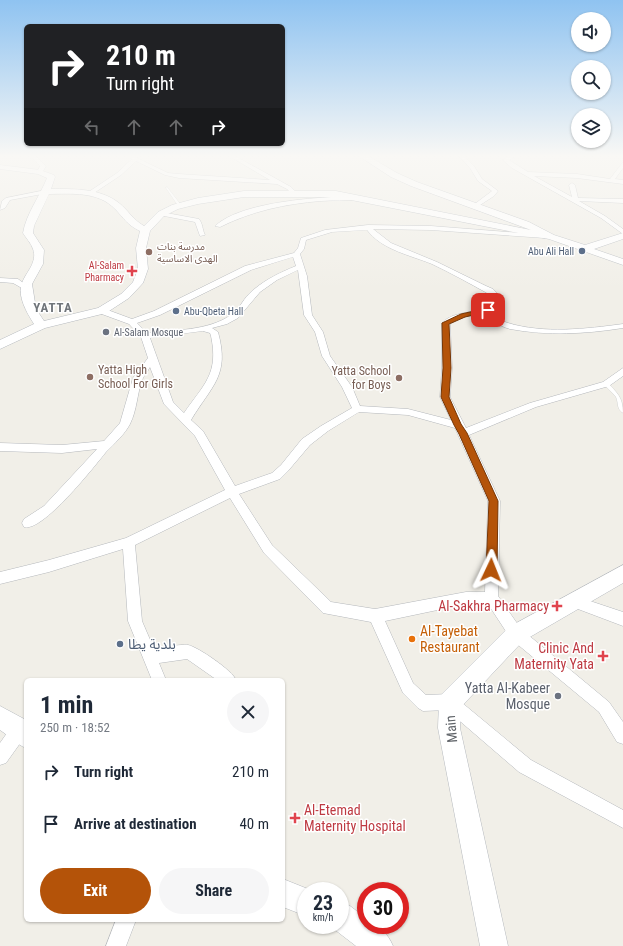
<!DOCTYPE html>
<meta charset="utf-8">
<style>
:root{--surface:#fff;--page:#f6f6f7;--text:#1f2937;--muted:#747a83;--accent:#b45309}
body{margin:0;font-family:"Roboto Condensed","Noto Sans Arabic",sans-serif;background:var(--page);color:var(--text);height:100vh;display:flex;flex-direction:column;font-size:15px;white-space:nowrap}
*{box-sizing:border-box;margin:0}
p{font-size:13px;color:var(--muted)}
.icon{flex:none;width:22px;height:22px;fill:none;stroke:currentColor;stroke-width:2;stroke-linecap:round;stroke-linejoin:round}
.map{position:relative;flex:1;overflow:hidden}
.sheet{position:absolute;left:24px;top:678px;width:261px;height:244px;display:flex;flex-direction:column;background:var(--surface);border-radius:6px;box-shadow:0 1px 3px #0004}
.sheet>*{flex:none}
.guide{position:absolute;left:24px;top:24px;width:261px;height:122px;border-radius:6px;box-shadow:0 1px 3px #0004;background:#202124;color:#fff;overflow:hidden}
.fabs{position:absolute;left:571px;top:12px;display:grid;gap:8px}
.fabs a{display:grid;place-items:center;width:40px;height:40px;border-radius:50%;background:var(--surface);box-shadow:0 1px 3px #0004;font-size:20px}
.speed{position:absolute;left:297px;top:882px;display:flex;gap:8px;font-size:20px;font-weight:700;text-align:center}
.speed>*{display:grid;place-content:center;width:52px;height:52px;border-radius:50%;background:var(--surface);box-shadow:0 1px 3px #0004;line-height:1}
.speed small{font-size:10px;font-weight:400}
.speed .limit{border:6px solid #d22;background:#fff;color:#111}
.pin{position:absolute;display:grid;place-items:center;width:34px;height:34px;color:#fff;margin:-17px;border-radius:8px;box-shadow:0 2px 6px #0006}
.me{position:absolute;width:44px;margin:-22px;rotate:2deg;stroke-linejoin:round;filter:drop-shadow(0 0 3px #0008)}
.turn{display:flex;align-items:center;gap:14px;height:84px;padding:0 16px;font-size:18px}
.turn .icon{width:52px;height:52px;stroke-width:2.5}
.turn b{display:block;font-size:28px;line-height:34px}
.lanes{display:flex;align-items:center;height:38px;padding:0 16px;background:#0003;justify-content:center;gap:20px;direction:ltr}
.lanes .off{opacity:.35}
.round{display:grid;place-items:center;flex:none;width:42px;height:42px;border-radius:21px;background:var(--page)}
.headline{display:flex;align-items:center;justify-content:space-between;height:68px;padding:0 16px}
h1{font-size:24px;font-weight:700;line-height:30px}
.action{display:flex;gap:8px;margin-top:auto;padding:8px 16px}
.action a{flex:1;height:46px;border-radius:24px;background:var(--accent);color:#fff;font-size:16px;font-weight:700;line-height:46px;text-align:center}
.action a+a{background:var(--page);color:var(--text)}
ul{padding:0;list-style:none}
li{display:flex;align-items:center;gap:12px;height:52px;padding:0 16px}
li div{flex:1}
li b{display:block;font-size:15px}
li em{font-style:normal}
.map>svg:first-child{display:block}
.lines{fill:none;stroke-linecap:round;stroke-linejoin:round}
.lane-casing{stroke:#b5b8bc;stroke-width:0.5}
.street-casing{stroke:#b5b8bc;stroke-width:1}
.secondary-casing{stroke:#b6babf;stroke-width:1}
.lane{fill:#fff;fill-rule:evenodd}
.street{fill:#fff;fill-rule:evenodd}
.secondary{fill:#fff;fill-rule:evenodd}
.route{fill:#b45309;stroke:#753606}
.service-dot{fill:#5c6f8a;stroke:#fff;stroke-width:1.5}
.education-dot{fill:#8d6e63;stroke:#fff;stroke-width:1.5}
.health-dot{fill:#e0444e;stroke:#fff;stroke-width:1.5}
.worship-dot{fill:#6b7280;stroke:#fff;stroke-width:1.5}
.food-dot{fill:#e8710a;stroke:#fff;stroke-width:1.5}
.labels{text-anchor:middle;stroke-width:3;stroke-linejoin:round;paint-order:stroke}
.far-education-label{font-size:10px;fill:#785e54;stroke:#fff;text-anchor:start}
.far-service-label{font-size:10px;fill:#4e5e75;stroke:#fff;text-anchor:end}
.far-health-label{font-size:10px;fill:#be3a42;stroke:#fff;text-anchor:end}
.far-worship-label{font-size:10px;fill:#5b616d;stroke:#fff;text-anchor:start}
.education-label{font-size:12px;fill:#785e54;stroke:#fff;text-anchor:start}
.far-district-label{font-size:13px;font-weight:bold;letter-spacing:1px;fill:#70757a;stroke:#fff}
.near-health-label{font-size:14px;fill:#be3a42;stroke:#fff;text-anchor:end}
.near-food-label{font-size:14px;fill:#c56008;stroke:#fff;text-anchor:start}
.near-service-label{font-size:14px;fill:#4e5e75;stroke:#fff;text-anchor:start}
.near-worship-label{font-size:14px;fill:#5b616d;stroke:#fff;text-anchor:end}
.near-street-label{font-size:14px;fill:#5f6368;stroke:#fff}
</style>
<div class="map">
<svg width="623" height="946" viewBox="0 0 623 946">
<rect width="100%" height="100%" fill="#f1efe8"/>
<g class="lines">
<defs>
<g id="lane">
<polygon points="167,187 181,205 181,207 179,207 166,188"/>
<path d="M 606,382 L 608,383 C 617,393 623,397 623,413 C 616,408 619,404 616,397 C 613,393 607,388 604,384 Z"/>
</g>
<g id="street">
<polygon points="31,156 36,156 46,166 42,173 37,172 40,166"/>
<polygon points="132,156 137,156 137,158 168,173 179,174 270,180 229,156 235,156 291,187 297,193 292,194 287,189 277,184 179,178 165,175 136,161 121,175 94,193 90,193 90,191 117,173 132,159"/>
<polygon points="459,156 464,156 474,166 482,179 498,191 494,196 477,207 472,206 492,191 478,181 470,168"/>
<polygon points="509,156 515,156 509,160 528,172 577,174 610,179 623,162 623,168 615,179 623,180 623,184 577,178 534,176 572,197 569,185 572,183 575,185 578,198 623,199 623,203 579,201 605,216 623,229 623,234 601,218 512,168 503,160"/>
<polygon points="46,190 48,191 48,193 10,200 5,208 0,210 2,201 6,198"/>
<path d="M 356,196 L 358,197 L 358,199 C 346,201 333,200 321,201 C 285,204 252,211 220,227 L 215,226 C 242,201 320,197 356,196 Z"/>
<path d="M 161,212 L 199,219 C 203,224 202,229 205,235 L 200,236 L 195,222 L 159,215 L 158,214 Z"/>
<path d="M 368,225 L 431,226 L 547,235 L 547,237 L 545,238 L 431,230 L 373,229 L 391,243 L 437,262 L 486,286 L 493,289 L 500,297 L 500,301 L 493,309 L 485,313 C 493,316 500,321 508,323 C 544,334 586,329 623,324 L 623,328 C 585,334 548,336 510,329 C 498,326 488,317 476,316 C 467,314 458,320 450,324 L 452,368 L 450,397 L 466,428 L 530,403 L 603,382 L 623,368 L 623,376 L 609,386 L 536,407 L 469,435 L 500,501 L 498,596 L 521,629 L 609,702 L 623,722 L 623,744 L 617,742 L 599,712 L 511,639 L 488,604 L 466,604 L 385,621 L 413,683 L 426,695 L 450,694 L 455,697 L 531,760 L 623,810 L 623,828 L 519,772 L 447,710 L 423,711 L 418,708 L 403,693 L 371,622 L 323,613 L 264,553 L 230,498 L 135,545 L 142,621 L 154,649 C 163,648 180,644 188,645 C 198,647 233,671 236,680 L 217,680 L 187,659 L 159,663 L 166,680 L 152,680 L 128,621 L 123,549 L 49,572 L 0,584 L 0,572 L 49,560 L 126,538 L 225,490 L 195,436 L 164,404 L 150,367 C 148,371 144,375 142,380 C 137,394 137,410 130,424 C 125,434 114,444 106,452 C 94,467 42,533 24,527 L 22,523 L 24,519 L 44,506 L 97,449 L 62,453 L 0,451 L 0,443 L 62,445 L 104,441 L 120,423 L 133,378 L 148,358 L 141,337 L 129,324 L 99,313 L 99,309 L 105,309 L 132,319 L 154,311 L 245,266 L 294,253 L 298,248 L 301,238 L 325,230 ZM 367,230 C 382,250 410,255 432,264 C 451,273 469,283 487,293 L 492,297 L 491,302 C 478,316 455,309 442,323 L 442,368 L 440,397 L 451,420 L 408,409 L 360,406 L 352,387 L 330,356 L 323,332 L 312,315 L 307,276 L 300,254 L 304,249 L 306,240 L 332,232 ZM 293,257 L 296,266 C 279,273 262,281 249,294 C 242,301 239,310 231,315 C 208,331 174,330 147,333 L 137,323 L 160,315 L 251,270 ZM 298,270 L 304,315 L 315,332 L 322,356 L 342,387 L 352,408 L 321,426 L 302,439 L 281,465 L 272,473 L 235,486 L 203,431 L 191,420 C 212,385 230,376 218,332 L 212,328 L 227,324 L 238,318 L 260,292 L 277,280 ZM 203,331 L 210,333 L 211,336 C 219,374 204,384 184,413 L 173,402 L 150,338 ZM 359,412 L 408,415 L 455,428 L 488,501 L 485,592 L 466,592 L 375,609 L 331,602 L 272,545 L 239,494 L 280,479 L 288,471 L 310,445 L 328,431 Z"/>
<polygon points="0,278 18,279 31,289 27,291 13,283 0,282"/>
<polygon points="575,596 623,612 623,626 570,606 568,602 570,598"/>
<polygon points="20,721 26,724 26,735 6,763 0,765 0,743 14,723"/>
<polygon points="116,920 136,920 126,946 106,946"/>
</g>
<g id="secondary">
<path d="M 359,156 L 368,156 L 397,173 L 417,182 L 529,222 L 554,235 L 585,245 L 623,233 L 623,239 L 594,249 L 623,259 L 623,265 L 549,239 L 336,197 L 244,197 L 198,204 L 178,209 L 164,216 L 150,231 L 146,248 L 148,269 L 143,283 L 129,298 L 106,313 L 45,328 L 0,349 L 0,340 L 34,324 C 27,313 17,296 22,283 C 26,272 38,262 33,249 C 31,243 26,238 23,233 C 26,214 40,196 47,178 L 38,174 L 0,169 L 0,165 L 40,170 L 54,175 L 55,177 L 51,189 C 74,189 100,188 119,203 C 129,211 132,219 144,226 L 158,212 L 172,205 L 198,198 L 244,191 L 336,191 L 531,230 L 411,186 L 391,177 ZM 49,194 C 71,194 98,191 115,209 C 125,219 126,224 140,231 L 136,248 L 138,269 L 133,282 L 121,294 L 98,308 L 44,321 L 36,309 L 32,284 L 43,264 L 44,250 L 33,233 L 34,226 Z"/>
<polygon points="623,565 623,583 523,641 461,707 460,728 508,946 480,946 438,728 439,702 442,694 509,627"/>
<path d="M 0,706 L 26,720 L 26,748 C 16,744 9,736 0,730 Z"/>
<polygon points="283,879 313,891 306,891 306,916 283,907"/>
<path d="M 340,902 L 350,906 L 366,918 L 366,925 C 380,925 388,934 393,946 L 356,946 L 330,926 L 340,925 Z"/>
</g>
</defs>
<use href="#lane" class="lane-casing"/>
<use href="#street" class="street-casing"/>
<use href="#secondary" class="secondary-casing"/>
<use href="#lane" class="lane"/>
<use href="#street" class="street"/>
<use href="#secondary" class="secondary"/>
</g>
<linearGradient id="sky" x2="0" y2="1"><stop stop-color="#8fc3f1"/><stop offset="0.54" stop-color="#f9f8f5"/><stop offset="1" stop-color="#f9f8f5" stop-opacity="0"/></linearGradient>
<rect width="623" height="289" fill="url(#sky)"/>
<polygon class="route" points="488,308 491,310 490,311 465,317 449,324 451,368 449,397 461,424 467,433 498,501 497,570 495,574 491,575 488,574 486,570 489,501 459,434 454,425 441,397 443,368 442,323 461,314"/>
<g class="service-dot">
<circle cx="582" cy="251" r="4"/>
<circle cx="176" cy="311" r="4"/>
<circle cx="120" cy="644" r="4"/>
</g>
<g class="education-dot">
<circle cx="149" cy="252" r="4"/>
<circle cx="90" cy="377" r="4"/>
<circle cx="399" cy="378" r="4"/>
</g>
<g class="health-dot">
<path d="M130 265h4v4h4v4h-4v4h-4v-4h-4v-4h4z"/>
<path d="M555 600h4v4h4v4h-4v4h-4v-4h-4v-4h4z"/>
<path d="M601 650h4v4h4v4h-4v4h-4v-4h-4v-4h4z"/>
<path d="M293 812h4v4h4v4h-4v4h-4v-4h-4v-4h4z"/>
</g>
<g class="worship-dot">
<circle cx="106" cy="332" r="4"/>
<circle cx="558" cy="696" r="4"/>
</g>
<circle class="food-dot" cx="412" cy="639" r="4"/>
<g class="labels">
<g class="far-education-label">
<text x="157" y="250">مدرسة بنات<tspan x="157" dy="12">الهدى الاساسية</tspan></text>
</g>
<g class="far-service-label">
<text x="574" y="255">Abu Ali Hall</text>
<text x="184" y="315" text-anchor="start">Abu-Qbeta Hall</text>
</g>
<g class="far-health-label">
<text x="124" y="269">Al-Salam<tspan x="124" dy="12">Pharmacy</tspan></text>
</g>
<g class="far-worship-label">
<text x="114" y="336">Al-Salam Mosque</text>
</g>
<g class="education-label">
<text x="98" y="374">Yatta High<tspan x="98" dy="14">School For Girls</tspan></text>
<text x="391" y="375" text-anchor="end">Yatta School<tspan x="391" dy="14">for Boys</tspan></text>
</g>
<g class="far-district-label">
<text x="53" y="312">YATTA</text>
</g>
<g class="near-health-label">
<text x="549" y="611">Al-Sakhra Pharmacy</text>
<text x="594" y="653">Clinic And<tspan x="594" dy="16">Maternity Yata</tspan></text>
<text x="304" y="815" text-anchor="start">Al-Etemad<tspan x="304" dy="16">Maternity Hospital</tspan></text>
</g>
<g class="near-food-label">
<text x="420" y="636">Al-Tayebat<tspan x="420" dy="16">Restaurant</tspan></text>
</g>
<g class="near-service-label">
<text x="128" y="649">بلدية يطا</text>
</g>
<g class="near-worship-label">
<text x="550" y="693">Yatta Al-Kabeer<tspan x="550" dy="16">Mosque</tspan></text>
</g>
<g class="near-street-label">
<text transform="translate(451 729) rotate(-95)" y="5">Main</text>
</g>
</g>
</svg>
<div class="fabs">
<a><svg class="icon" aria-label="sound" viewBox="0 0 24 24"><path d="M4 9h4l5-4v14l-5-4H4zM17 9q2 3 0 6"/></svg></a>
<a><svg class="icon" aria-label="search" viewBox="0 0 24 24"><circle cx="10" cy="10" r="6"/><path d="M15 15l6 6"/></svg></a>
<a><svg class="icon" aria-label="layers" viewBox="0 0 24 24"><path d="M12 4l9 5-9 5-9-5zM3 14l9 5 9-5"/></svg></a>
</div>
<div class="speed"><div>23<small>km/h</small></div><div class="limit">30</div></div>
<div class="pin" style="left:488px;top:310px;background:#d93025"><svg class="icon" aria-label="arrive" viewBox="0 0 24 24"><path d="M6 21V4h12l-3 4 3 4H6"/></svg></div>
<svg class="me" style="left:491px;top:570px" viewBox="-20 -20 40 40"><path d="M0-17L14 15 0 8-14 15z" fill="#b45309" stroke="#fff" stroke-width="4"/></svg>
<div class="guide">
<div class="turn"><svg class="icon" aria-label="right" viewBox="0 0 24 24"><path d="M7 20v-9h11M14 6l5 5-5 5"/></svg><div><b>210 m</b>Turn right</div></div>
<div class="lanes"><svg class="icon off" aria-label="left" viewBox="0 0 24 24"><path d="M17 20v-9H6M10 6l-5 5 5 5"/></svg><svg class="icon off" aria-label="ahead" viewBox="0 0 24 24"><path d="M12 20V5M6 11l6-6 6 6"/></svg><svg class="icon off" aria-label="ahead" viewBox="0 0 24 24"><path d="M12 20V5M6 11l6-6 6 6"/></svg><svg class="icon" aria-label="right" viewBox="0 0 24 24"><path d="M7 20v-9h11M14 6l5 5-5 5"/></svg></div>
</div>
<section class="sheet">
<div class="headline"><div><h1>1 min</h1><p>250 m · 18:52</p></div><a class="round"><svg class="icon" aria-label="close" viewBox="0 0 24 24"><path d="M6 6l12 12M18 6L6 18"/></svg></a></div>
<ul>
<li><svg class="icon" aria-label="right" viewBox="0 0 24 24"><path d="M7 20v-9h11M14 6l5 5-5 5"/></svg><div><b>Turn right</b></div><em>210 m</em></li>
<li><svg class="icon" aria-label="arrive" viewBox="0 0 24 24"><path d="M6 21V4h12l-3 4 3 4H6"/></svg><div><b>Arrive at destination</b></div><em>40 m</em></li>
</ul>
<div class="action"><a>Exit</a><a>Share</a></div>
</section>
</div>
